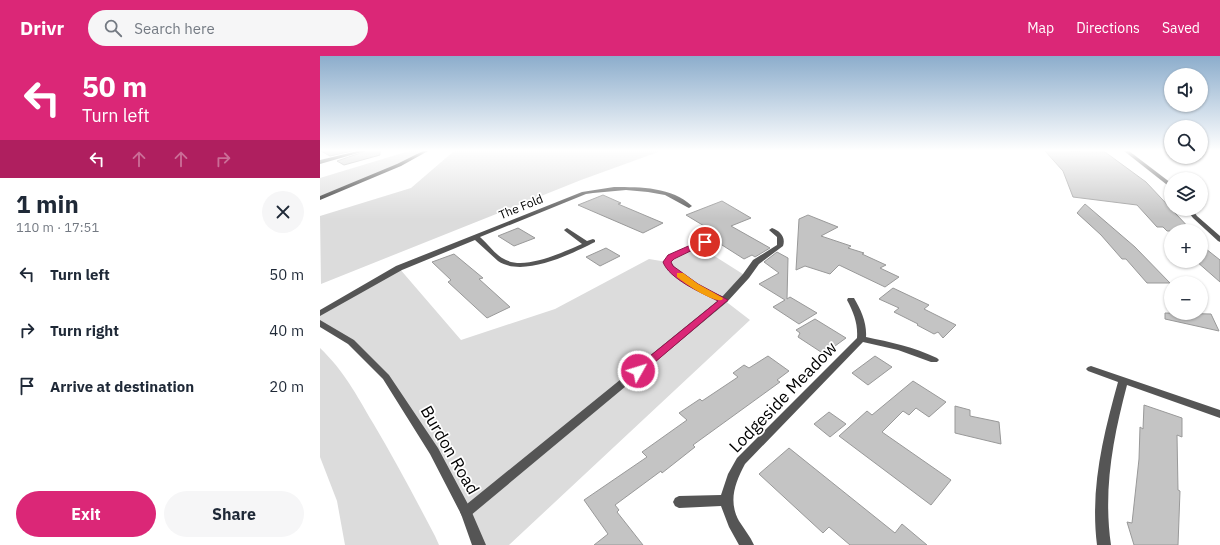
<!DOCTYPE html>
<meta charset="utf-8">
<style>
:root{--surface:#fff;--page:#f6f6f7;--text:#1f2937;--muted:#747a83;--accent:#db2777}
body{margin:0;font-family:"IBM Plex Sans",sans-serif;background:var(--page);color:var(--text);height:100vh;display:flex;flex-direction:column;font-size:15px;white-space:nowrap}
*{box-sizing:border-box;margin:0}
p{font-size:13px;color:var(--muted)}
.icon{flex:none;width:22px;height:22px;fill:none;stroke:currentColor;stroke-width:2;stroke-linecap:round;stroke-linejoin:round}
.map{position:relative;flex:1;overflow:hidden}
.side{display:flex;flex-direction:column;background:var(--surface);width:320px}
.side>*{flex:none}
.banner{background:#db2777;color:#fff;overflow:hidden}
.buttons{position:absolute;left:844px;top:12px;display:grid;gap:8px}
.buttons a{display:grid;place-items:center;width:44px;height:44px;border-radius:50%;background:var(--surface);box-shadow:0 1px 3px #0004;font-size:20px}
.pin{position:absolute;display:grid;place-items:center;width:34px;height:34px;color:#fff;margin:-17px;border:2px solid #fff;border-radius:50%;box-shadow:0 1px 4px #0007}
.me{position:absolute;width:44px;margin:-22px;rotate:51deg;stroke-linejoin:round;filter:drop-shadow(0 0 3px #0008)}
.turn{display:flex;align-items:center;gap:14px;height:84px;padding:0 16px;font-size:18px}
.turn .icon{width:52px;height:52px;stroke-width:2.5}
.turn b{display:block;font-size:28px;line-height:34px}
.lanes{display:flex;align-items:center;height:38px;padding:0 16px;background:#0003;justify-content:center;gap:20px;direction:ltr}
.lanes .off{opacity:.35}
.round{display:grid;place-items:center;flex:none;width:42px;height:42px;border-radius:21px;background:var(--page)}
.summary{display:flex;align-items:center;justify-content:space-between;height:68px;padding:0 16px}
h1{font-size:24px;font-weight:700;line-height:30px}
.cta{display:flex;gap:8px;margin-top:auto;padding:8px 16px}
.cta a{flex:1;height:46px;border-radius:24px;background:var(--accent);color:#fff;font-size:16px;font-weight:700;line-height:46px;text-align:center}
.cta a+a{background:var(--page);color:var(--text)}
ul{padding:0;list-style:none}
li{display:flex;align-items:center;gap:12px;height:56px;padding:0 16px}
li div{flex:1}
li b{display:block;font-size:15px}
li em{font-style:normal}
header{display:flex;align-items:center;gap:24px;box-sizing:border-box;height:56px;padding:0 20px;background:var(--accent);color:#fff}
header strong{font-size:19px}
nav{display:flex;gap:22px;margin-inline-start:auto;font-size:14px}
.search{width:280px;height:36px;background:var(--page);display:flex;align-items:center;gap:10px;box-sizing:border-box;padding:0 14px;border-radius:22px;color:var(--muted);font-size:15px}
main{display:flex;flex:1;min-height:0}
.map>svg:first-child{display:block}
.green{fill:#dcdcdc}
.building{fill:#c4c4c4;stroke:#999}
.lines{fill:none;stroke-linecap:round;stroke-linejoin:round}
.service{fill:#555;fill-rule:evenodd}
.minor{fill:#555;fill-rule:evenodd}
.tertiary{fill:#555;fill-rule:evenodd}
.secondary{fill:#222;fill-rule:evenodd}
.route{fill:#db2777;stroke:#8e194d}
.slow{fill:#f59e0b}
.labels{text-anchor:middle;stroke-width:3.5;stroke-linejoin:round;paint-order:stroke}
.far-street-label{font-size:12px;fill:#000;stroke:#fff}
.near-street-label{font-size:17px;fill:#000;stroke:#fff}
</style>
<header>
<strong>Drivr</strong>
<div class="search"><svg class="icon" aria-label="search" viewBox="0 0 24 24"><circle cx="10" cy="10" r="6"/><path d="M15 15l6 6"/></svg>Search here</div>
<nav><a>Map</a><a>Directions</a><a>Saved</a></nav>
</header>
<main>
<section class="side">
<div class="banner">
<div class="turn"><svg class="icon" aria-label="left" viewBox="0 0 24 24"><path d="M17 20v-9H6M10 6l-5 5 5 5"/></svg><div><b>50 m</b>Turn left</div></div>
<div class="lanes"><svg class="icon" aria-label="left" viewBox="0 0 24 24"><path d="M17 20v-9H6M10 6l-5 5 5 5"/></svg><svg class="icon off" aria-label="ahead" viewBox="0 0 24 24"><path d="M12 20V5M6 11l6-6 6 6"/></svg><svg class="icon off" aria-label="ahead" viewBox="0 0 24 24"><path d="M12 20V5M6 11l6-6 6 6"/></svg><svg class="icon off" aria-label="right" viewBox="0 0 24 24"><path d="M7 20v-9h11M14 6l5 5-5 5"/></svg></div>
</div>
<div class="summary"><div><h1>1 min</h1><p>110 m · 17:51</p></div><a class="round"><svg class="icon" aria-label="close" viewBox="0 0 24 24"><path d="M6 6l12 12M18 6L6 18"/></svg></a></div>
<ul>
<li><svg class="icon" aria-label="left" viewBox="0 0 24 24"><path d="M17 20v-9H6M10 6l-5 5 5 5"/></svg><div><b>Turn left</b></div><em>50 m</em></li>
<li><svg class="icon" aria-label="right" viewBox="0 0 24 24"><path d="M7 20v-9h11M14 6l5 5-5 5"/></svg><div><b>Turn right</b></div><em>40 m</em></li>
<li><svg class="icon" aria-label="arrive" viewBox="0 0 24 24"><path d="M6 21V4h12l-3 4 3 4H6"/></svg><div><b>Arrive at destination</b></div><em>20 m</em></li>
</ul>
<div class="cta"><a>Exit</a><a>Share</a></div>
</section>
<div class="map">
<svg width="900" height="489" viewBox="0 0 900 489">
<rect width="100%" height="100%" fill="#fff"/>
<g class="green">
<path d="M 89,95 L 106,95 C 72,112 37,129 0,140 L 0,122 Z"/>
<polygon points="134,95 341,95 261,124 1,228 0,160 91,132"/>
<polygon points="377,189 426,220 404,244 430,264 189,489 159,489 146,456 66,321 31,286 0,267 0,257 79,212 141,284 235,253 329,203 347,206 351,201"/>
<path d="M 0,292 C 24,315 36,338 53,367 C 75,404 95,442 115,480 L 119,489 L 25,489 L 17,445 L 0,401 Z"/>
</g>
<g class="building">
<polygon points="1,95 32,95 10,100"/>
<polygon points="46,95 60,95 60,99 24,109 17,105"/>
<polygon points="725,95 785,96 826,126 872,175 847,175 843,171 837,171 817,149 753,141 743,115"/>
<polygon points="283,139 301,147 298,148 343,167 323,177 258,149"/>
<polygon points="402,145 431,162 411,170 450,192 435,201 432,199 424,203 391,182 399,179 366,159"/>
<polygon points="765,148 815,191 850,227 827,227 806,203 802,203 781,179 757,157"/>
<polygon points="488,159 518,171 501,180 531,190 528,192 544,197 542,198 566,209 560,212 579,221 565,231 519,209 510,218 485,210 476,214 479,163"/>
<polygon points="198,172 215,182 194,190 178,180"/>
<polygon points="881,189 900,204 900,226 876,205 881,205"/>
<polygon points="286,192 300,200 280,210 266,201"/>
<polygon points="457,196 468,202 467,243 470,241 497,257 479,268 453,251 465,244 439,228 459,217 444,206"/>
<polygon points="134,198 163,222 159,223 190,251 167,262 128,226 131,224 112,206"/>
<polygon points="573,232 609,249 604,253 636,269 623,282 618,276 614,278 597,269 598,268 574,256 579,252 559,243"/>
<polygon points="845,257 891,258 899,275 845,263"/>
<polygon points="495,263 526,282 504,298 478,281 480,277 476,274"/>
<polygon points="448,300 469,315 457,324 460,326 373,389 375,391 342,417 341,415 295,449 299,454 297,456 323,489 274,489 288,478 264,444 327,401 322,396 367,364 359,357 380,343 382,345 418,321 413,317 424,309 429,312"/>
<polygon points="555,300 572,311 548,329 532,317"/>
<polygon points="593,325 626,346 609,361 596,352 589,359 583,355 562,376 631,424 611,449 519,380 547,355 552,359"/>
<polygon points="824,349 862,362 862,381 857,379 858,434 860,435 858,489 814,489 807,466 812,467 819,403 820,371 823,373"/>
<polygon points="635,350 650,354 650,360 679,366 681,388 635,377"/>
<polygon points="509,356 526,368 510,381 494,368"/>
<polygon points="469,392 575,477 582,468 607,489 530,489 509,471 503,477 439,418"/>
</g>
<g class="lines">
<path class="service" d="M 385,184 L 388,186 L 387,187 L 353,202 L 351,206 C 362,225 388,234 407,242 L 408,244 L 407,246 L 401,246 C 380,236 356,227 343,206 L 349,200 Z"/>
<g class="minor">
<polygon points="38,95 45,95 0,108 0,104"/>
<polygon points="804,95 809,95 851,127 851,132"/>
<path d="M 294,131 C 321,131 352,131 372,150 L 369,152 L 367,151 L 345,139 L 328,136 L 306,134 L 273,137 L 266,138 L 160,181 C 169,189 176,200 186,204 C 206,214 243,196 262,188 L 245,175 L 244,174 L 247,172 L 267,185 L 273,183 L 275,184 L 275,186 C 251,198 203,222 178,205 L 155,184 L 82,214 L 0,260 L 0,254 L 76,210 L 262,136 Z"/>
<polygon points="866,153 872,153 877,160 900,180 900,186 898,185 873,162"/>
<path d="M 452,172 C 460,175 466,181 463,190 L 439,208 L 429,222 L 407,246 L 150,460 L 146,462 L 142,460 L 140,456 L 142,452 L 401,242 L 423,218 L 433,204 L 457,189 L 457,181 L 449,174 Z"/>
<path d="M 528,242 L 534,242 C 541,254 547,267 546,281 C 570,286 594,291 617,302 L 619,304 L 617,306 L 611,306 L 578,294 L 543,286 L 425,408 C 415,427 408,445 419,465 C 424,473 430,480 434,489 L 419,489 L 409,471 L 401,450 L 359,452 L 355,450 L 353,446 L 355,442 L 359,440 L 401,439 L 408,418 L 417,402 L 537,282 C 538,268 534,257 527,244 Z"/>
<path d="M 771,310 L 900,354 L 900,362 L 807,329 C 793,382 783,434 791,489 L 777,489 C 770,433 783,380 798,326 L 768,315 L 766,313 L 768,311 Z"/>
</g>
<polygon class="tertiary" points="0,264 34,284 69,319 118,392 150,452 166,489 152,489 141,458 110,398 63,323 28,288 0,271"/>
<polygon class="secondary" points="103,95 108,95 81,110 0,144 0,140 77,108"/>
</g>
<linearGradient id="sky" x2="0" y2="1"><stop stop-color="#8cadcc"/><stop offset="0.58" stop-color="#fff"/><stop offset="1" stop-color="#fff" stop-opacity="0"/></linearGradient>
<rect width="900" height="163" fill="url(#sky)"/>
<path class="route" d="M 382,184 L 389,186 L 354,203 L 351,206 L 353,210 L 378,228 L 408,244 L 321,318 L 314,318 L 312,315 L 314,313 L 398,245 C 382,237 349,223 343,206 L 348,199 Z"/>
<path class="slow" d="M 357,217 L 363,217 L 378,228 L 403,242 L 402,244 C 391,246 366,228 357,221 Z"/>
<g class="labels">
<g class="far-street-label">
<text transform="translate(201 151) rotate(-22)" y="4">The Fold</text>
</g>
<g class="near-street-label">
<text transform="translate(463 341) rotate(-46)" y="6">Lodgeside Meadow</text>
<text transform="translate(130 394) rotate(60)" y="6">Burdon Road</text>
</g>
</g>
</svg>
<div class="buttons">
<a><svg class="icon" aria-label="sound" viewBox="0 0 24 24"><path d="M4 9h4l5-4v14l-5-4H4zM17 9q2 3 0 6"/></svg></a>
<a><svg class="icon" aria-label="search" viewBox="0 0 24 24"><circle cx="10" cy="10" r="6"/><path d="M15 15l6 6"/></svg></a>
<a><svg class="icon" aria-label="layers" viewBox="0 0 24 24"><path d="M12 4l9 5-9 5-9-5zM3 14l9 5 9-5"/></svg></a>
<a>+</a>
<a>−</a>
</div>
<div class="pin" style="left:385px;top:186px;background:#d93025"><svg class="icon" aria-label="arrive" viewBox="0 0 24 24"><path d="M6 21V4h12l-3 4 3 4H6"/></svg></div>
<svg class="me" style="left:318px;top:315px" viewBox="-20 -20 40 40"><circle r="17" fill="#db2777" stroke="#fff" stroke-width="3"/><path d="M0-11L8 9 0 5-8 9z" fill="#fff"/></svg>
</div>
</main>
